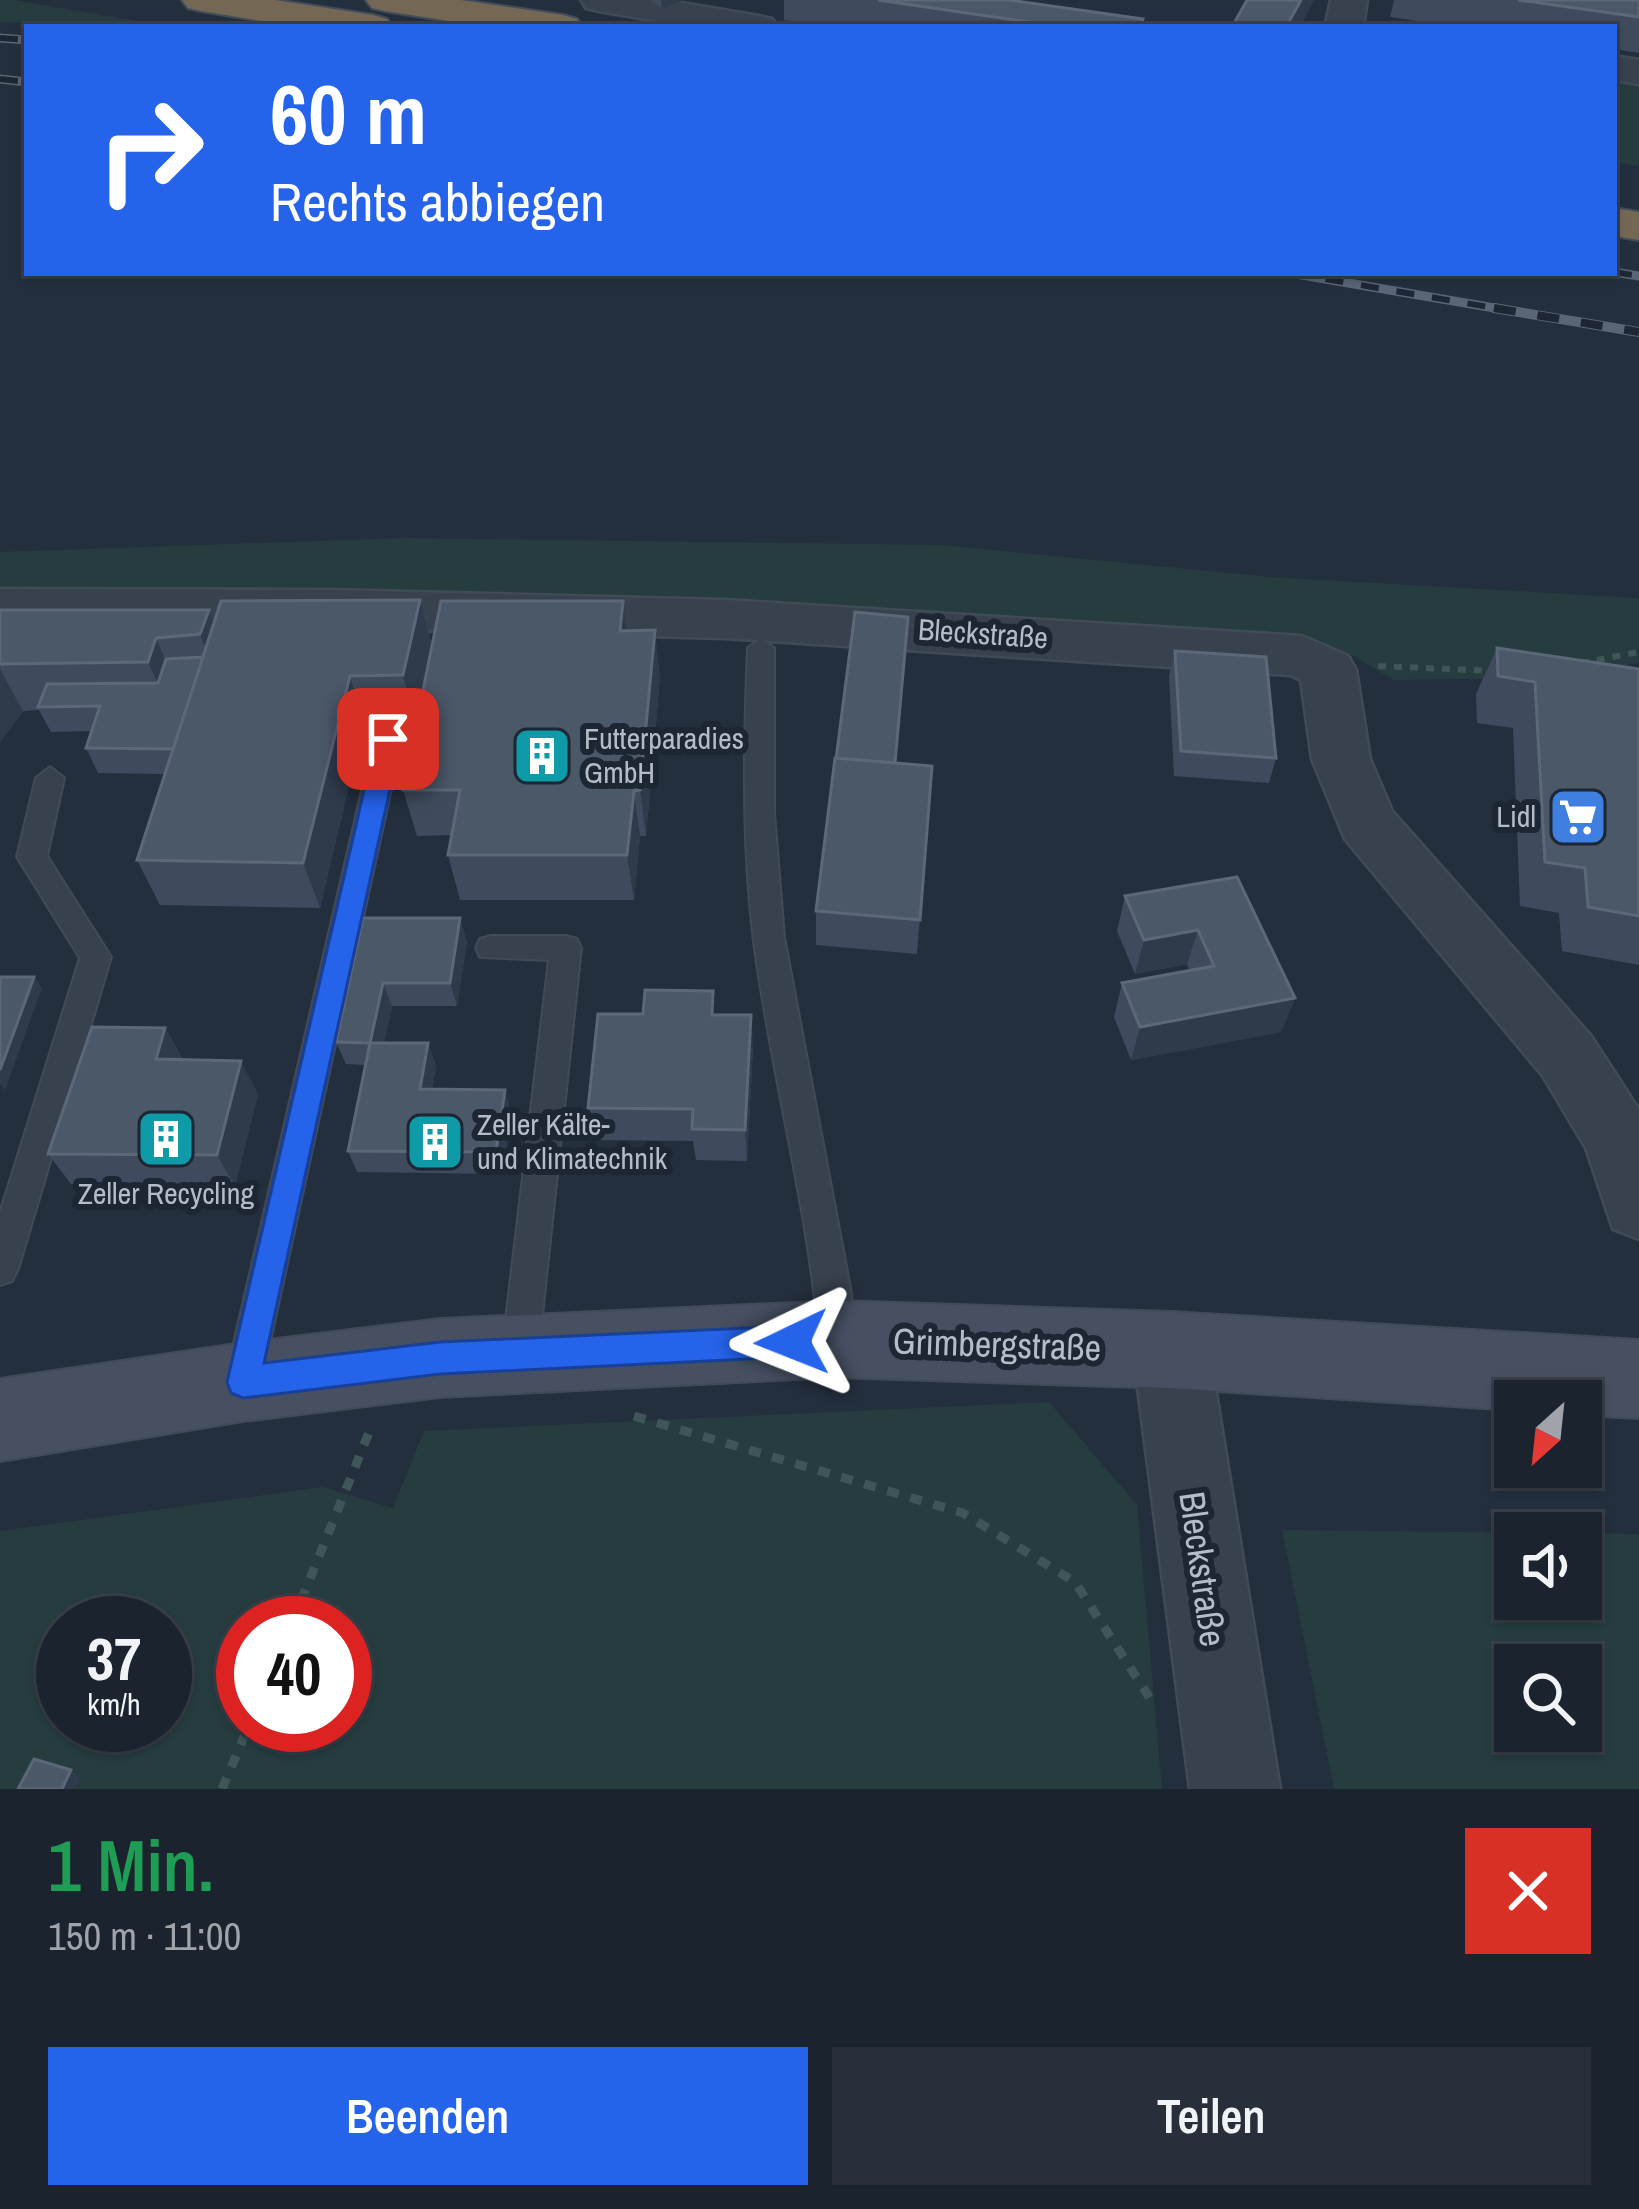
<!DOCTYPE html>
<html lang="de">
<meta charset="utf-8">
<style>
:root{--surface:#1b232e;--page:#282f3a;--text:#f1f3f6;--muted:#a0a4aa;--line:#39404a;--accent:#2563eb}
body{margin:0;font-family:"Archivo Narrow",sans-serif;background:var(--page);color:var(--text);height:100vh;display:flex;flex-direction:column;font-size:45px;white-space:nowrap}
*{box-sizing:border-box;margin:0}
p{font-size:39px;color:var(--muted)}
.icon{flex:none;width:66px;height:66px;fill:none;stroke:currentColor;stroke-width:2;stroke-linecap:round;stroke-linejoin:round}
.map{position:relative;height:1789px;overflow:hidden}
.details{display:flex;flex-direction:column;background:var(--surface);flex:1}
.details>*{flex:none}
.guide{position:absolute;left:24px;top:24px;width:1593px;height:252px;border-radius:0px;box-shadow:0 3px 9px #0004,0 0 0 3px var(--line);background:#2563eb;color:#fff;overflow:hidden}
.needle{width:78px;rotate:207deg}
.fabs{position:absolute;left:1494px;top:1380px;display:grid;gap:24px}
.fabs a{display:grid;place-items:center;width:108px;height:108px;border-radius:0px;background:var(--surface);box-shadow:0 3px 9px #0004,0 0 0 3px var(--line);font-size:60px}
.speed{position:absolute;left:36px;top:1596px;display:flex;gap:24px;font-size:60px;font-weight:700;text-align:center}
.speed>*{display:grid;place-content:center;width:156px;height:156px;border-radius:50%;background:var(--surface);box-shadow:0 3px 9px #0004,0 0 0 3px var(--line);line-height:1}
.speed small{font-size:30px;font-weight:400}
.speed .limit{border:18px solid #d22;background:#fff;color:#111}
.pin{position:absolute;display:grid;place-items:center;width:102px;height:102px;color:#fff;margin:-51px;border-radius:24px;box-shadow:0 6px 18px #0006}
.me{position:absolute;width:132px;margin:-66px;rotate:268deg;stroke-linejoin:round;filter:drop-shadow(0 0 9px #0008)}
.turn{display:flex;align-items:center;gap:42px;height:252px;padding:0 48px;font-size:54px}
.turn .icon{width:156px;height:156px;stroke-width:2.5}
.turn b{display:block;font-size:84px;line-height:102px}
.round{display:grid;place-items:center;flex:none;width:126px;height:126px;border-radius:0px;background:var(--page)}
.summary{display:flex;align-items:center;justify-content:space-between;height:204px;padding:0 48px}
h1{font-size:72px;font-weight:600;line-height:90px;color:#1e9e55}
.action{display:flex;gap:24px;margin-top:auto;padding:24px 48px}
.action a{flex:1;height:138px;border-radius:0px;background:var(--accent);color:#fff;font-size:48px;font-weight:600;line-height:138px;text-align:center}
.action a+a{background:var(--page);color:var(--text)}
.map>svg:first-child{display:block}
.green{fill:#263c3f;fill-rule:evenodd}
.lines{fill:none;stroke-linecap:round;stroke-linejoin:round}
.lane-casing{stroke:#414a57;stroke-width:4}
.street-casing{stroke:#414a57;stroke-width:5}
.secondary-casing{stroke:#414a57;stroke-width:4}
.highway-casing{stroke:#434c59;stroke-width:4}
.path-far1{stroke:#3f5557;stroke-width:6;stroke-dasharray:8 8;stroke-linecap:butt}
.path{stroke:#3f5557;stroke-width:9;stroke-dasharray:12 12;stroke-linecap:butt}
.lane{fill:#38414e;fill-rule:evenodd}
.street{fill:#38414e;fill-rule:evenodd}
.secondary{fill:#465061;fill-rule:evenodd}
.highway{fill:#746855;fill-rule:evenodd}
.rail-far1-casing{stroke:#5a6575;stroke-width:9}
.rail-casing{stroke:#5a6575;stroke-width:10}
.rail-far1{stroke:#1d2633;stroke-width:6;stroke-dasharray:18;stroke-linecap:butt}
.rail{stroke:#1d2633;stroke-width:8;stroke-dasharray:22;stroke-linecap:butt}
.wall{fill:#3f4b5c}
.shaded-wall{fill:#2f3b4b}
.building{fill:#4b5868;stroke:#5c6777;stroke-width:3}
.route{fill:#2563eb;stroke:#184099;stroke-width:3}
.labels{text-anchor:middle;stroke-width:12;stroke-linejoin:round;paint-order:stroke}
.street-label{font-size:30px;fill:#b4bcc9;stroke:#1d2633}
.poi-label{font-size:30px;fill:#b4bcc9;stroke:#1d2633;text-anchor:start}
.near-street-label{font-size:36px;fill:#b4bcc9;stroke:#1d2633}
</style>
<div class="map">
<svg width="1639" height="1789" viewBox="0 0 1639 1789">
<rect width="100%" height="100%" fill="#242f3e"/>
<g class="green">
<polygon points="0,0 13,0 174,27 0,22"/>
<polygon points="1614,80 1639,84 1639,166 1614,162"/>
<polygon points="403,538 943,545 1270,577 1639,598 1639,663 1544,678 1394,680 1352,655 0,601 0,552"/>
<path d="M 1049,1402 L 1137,1505 L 1162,1789 L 0,1789 L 0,1531 L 323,1487 L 393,1508 L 424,1431 ZM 63,1623 L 165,1623 L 165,1725 L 63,1725 ZM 243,1623 L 345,1623 L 345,1725 L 243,1725 Z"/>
<path d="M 1282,1530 L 1556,1533 L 1515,1533 L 1515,1599 L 1581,1599 L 1581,1533 L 1639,1534 L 1639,1789 L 1334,1789 ZM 1581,1665 L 1581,1731 L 1515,1731 L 1515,1665 Z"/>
</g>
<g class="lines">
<defs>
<g id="lane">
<path d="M 761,639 L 774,648 L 774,813 L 784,937 L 851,1293 L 855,1339 L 850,1351 L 837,1356 L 824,1351 L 819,1339 C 808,1204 771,1075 754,941 C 742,844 744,746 748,648 Z"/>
<polygon points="388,729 402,739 261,1382 256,1395 243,1400 230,1395 225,1382 374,739"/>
<polygon points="50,767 64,778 47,856 111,957 18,1269 12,1281 0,1285 0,1213 80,958 17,857 36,778"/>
<polygon points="491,936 566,936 577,939 581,948 538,1353 533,1365 520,1370 507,1365 502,1353 549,960 480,957 476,948 480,939"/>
</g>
<g id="street">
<polygon points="581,0 664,0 759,16 772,19 778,27 693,27 599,11 586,8"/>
<polygon points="1331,0 1367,0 1363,27 1325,27"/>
<polygon points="1614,56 1639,60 1639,84 1614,80"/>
<polygon points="0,589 330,590 725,600 1302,636 1348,656 1356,670 1370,759 1392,811 1591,1036 1639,1110 1639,1239 1613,1229 1586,1148 1543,1076 1345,839 1312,759 1301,680 1291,675 725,638 330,628 0,627"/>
<polygon points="1171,1313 1198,1324 1209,1350 1280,1789 1190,1789 1133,1350 1144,1324"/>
</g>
<polygon id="secondary" points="837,1301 1171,1312 1639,1340 1639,1418 1581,1415 1581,1401 1515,1401 1515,1410 1171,1388 837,1377 440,1397 243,1421 0,1461 0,1379 243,1343 440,1319"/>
<g id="highway">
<polygon points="182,0 275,0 373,15 387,19 392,27 299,27 201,11 188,8"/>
<polygon points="366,0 461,0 563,15 577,19 582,27 487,27 385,11 372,8"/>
<polygon points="1614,208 1639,212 1639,240 1614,236"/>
</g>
</defs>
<use href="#lane" class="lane-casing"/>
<use href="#street" class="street-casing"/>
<use href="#secondary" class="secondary-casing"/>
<use href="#highway" class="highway-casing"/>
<g class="path-far1">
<polyline points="1581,663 1639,652"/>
<polyline points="1378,666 1495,671"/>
</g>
<g class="path">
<polyline points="634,1416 963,1513 1075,1582 1151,1700"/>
<polyline points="292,1623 370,1430"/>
<polyline points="222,1789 249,1725"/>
</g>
<use href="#lane" class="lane"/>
<use href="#street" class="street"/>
<use href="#secondary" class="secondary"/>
<use href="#highway" class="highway"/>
<defs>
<g id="rail-far1">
<polyline points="0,38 27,40"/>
<polyline points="0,79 27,82"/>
<polyline points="1614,272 1639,276"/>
<polyline points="1290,273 1512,311"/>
</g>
<polyline id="rail" points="1494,308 1639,332"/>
</defs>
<use href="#rail-far1" class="rail-far1-casing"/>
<use href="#rail" class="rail-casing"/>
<use href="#rail-far1" class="rail-far1"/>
<use href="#rail" class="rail"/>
</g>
<g class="wall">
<polygon points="650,0 685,0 662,8"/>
<polygon points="784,0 1009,0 1143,19 1142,27 830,27 784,20"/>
<polygon points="1394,0 1639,0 1639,53 1614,49 1614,27 1458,27 1390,17"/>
<polygon points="420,600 432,646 627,630 660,677 646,836 640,836 634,900 460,900 448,855 451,835 417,836 403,790 426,675 415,722 364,722 320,908 160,905 137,860 165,774 98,773 86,748 92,731 51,732 39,710 23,711 0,742 0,610 209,610 214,622"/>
<polygon points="1497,648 1639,669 1639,965 1562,951 1559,913 1520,906 1513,728 1477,723 1476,694"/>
<polygon points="1175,651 1276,758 1269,783 1174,776 1169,676"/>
<polygon points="836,759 932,766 917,954 816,945 816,911"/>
<polygon points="1237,877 1295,998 1281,1032 1131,1060 1114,1017 1122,983 1190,971 1187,964 1135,974 1117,931 1125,896"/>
<polygon points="363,918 467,941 457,1006 392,1006 384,1043 428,1043 436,1066 432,1089 511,1112 503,1174 357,1172 348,1151 365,1065 346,1064 336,1042"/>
<polygon points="715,1015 753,1048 747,1161 696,1160 693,1141 595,1140 588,1108"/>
<polygon points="165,1028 183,1059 258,1094 235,1186 71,1184 48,1154"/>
</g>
<g class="shaded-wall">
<polygon points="661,0 685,0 662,8"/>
<polygon points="1301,0 1314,0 1300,27 1286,27"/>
<polygon points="420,600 432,647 415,722 403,675"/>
<polygon points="623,601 629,648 620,631"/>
<polygon points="209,610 227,657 208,656 200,634"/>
<polygon points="655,630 660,677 646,836 640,790"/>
<polygon points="156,638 176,684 169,708 148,662"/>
<polygon points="0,669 23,711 0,742"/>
<polygon points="350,676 364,722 320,908 303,863"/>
<polygon points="634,791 640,836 634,900 627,855"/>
<polygon points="460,918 467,941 457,1006 450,983"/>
<polygon points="1198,930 1187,964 1135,974 1144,940"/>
<polygon points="34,977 42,988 5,1090 0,1083 0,1070"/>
<polygon points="383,983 392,1006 379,1065 370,1043"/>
<polygon points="1295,998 1281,1032 1131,1060 1140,1027"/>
<polygon points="751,1015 753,1048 747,1161 745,1130"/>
<polygon points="165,1028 184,1061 156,1059"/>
<polygon points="428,1043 436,1066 428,1111 420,1089"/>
<polygon points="241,1061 258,1094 235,1186 217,1155"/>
<polygon points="505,1090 511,1112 503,1174 496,1152"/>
<polygon points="71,1770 81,1776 75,1789 62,1789"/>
</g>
<g class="building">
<polygon points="878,0 1009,0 1143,19 1140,27 1063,27"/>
<polygon points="1247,0 1301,0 1286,27 1232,27"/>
<polygon points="1518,0 1639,0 1639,17"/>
<polygon points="420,600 403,675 350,676 303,863 137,860 221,601"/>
<polygon points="441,601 623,601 620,631 655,630 640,790 634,791 627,855 448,855 460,790 403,790"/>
<polygon points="0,610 209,610 200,634 156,638 148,662 0,664"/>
<polygon points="855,612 908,617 895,763 836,759"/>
<polygon points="1497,648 1639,669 1639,916 1588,907 1585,868 1545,862 1535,682 1498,676"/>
<polygon points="1175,651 1266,657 1276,758 1181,751"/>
<polygon points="203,657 173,749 86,748 100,706 38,707 47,684 158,683 166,659"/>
<polygon points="835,758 932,766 920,920 816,911"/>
<polygon points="1237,877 1295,998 1140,1027 1122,983 1214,966 1198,930 1144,940 1125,896"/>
<polygon points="363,918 460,918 450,983 383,983 370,1043 336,1042"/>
<polygon points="0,977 34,977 0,1070"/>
<polygon points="645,990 713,991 712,1015 751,1015 745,1130 692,1129 693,1109 588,1108 598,1014 643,1014"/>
<polygon points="92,1027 165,1028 156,1059 241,1061 217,1155 48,1154"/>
<polygon points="370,1043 428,1043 420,1089 505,1090 496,1152 348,1151"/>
<polygon points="34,1759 71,1770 62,1789 18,1789"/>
</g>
<polygon class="route" points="388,729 401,739 264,1363 440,1342 792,1326 803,1330 808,1342 803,1353 792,1357 440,1374 243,1398 231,1393 227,1382 376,739"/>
<defs>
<symbol id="building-square" viewBox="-11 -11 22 22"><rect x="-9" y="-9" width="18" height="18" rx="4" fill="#0f9aa8" stroke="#1d2633"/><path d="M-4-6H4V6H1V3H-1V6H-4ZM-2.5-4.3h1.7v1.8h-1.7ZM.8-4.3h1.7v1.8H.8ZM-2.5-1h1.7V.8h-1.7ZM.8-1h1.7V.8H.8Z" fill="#fff"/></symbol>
<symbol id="supermarket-square" viewBox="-11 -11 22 22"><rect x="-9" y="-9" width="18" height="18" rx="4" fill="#3f7fe0" stroke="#1d2633"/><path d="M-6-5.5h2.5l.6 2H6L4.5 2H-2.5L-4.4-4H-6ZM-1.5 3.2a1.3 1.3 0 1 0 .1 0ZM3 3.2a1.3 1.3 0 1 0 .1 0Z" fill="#fff"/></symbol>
</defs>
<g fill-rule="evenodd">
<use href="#building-square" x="509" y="723" width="66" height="66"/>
<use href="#supermarket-square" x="1545" y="784" width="66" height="66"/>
<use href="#building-square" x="133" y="1106" width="66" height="66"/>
<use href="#building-square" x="402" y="1109" width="66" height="66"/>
</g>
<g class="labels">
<g class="street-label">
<text transform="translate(983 634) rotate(4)" y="10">Bleckstraße</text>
</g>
<g class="poi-label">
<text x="584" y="749">Futterparadies<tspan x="584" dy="34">GmbH</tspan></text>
<text x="1536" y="827" text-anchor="end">Lidl</text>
<text x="477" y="1135">Zeller Kälte-<tspan x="477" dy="34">und Klimatechnik</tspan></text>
<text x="166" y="1204" text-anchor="middle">Zeller Recycling</text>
</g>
<g class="near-street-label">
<text transform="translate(997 1344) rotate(2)" y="13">Grimbergstraße</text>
<text transform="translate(1203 1569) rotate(82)" y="13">Bleckstraße</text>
</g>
</g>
</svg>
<div class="fabs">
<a><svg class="needle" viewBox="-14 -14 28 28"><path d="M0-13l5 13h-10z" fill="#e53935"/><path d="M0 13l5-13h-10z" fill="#a0a4aa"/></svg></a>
<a><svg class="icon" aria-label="sound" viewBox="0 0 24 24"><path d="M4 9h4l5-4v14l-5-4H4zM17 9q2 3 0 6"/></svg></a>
<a><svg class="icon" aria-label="search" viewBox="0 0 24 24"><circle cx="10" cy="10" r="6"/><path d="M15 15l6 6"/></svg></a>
</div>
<div class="speed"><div>37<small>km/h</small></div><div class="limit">40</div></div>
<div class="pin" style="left:388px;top:739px;background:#d93025"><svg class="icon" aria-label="arrive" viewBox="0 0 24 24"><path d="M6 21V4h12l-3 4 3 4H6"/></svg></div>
<svg class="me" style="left:792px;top:1342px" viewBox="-20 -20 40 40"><path d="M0-17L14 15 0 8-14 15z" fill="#2563eb" stroke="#fff" stroke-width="4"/></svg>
<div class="guide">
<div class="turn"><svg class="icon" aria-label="right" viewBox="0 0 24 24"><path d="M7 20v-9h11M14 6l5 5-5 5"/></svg><div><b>60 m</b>Rechts abbiegen</div></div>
</div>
</div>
<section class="details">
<div class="summary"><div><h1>1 Min.</h1><p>150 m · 11:00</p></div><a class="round" style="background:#d93025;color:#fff"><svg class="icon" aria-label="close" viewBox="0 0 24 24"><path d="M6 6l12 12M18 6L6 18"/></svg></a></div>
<div class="action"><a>Beenden</a><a>Teilen</a></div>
</section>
